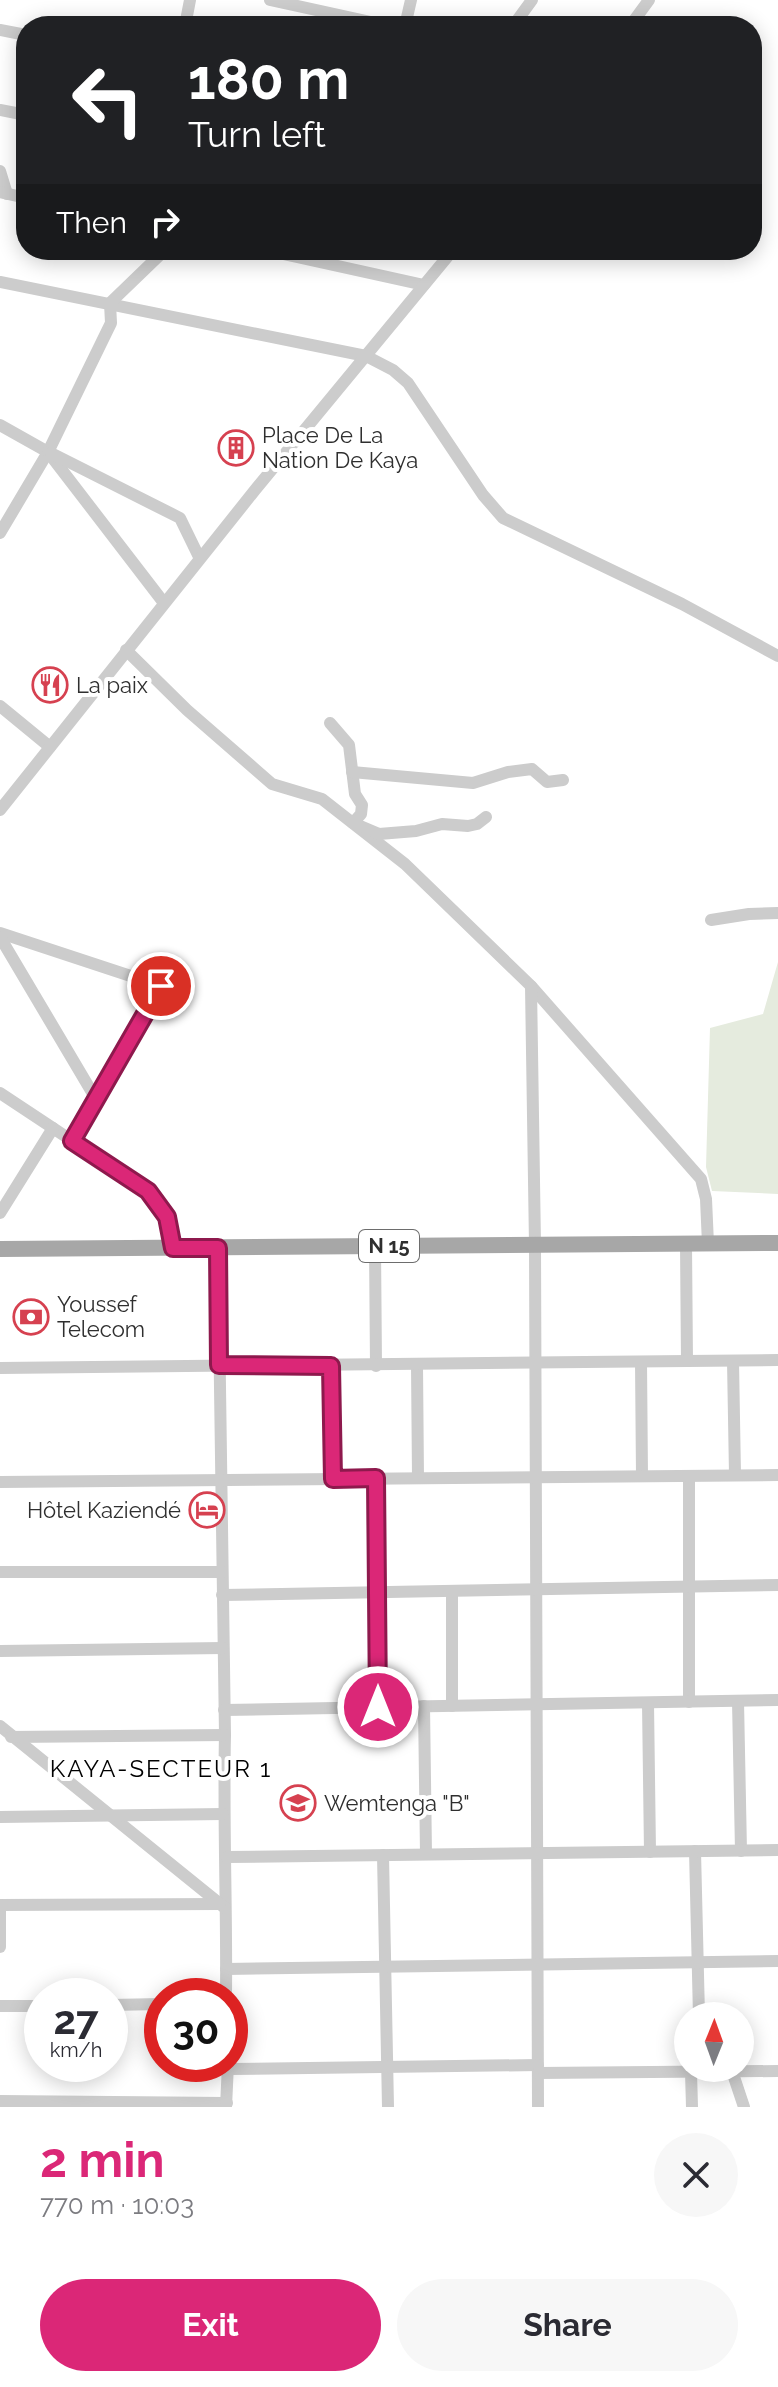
<!DOCTYPE html>
<meta charset="utf-8">
<style>
:root{--surface:#fff;--page:#f7f7f7;--text:#2b2b33;--muted:#7c7c81;--accent:#db2777}
body{margin:0;font-family:Raleway,sans-serif;background:var(--page);color:var(--text);height:100vh;display:flex;flex-direction:column;font-size:30px;white-space:nowrap}
*{box-sizing:border-box;margin:0}
p{font-size:26px;color:var(--muted)}
.icon{flex:none;width:44px;height:44px;fill:none;stroke:currentColor;stroke-width:2;stroke-linecap:round;stroke-linejoin:round}
.map{position:relative;height:2107px;overflow:hidden}
.details{display:flex;flex-direction:column;background:var(--surface);flex:1}
.details>*{flex:none}
.hud{position:absolute;left:16px;top:16px;width:746px;height:244px;border-radius:32px;box-shadow:0 4px 20px #0003;background:#202124;color:#fff;overflow:hidden}
.needle{width:52px;rotate:1deg}
.buttons{position:absolute;left:674px;top:2002px;display:grid;gap:16px}
.buttons a{display:grid;place-items:center;width:80px;height:80px;border-radius:50%;background:var(--surface);box-shadow:0 4px 20px #0003;font-size:40px}
.speed{position:absolute;left:24px;top:1978px;display:flex;gap:16px;font-size:40px;font-weight:700;text-align:center}
.speed>*{display:grid;place-content:center;width:104px;height:104px;border-radius:50%;background:var(--surface);box-shadow:0 4px 20px #0003;line-height:1}
.speed small{font-size:20px;font-weight:400}
.speed .limit{border:12px solid #d22;background:#fff;color:#111}
.pin{position:absolute;display:grid;place-items:center;width:68px;height:68px;color:#fff;margin:-34px;border:4px solid #fff;border-radius:50%;box-shadow:0 2px 8px #0007}
.me{position:absolute;width:88px;margin:-44px;rotate:0deg;stroke-linejoin:round;filter:drop-shadow(0 0 6px #0008)}
.turn{display:flex;align-items:center;gap:28px;height:168px;padding:0 40px;font-size:36px}
.turn .icon{width:104px;height:104px;stroke-width:2.5}
.turn b{display:block;font-size:56px;line-height:68px}
.then{display:flex;align-items:center;height:76px;padding:0 40px;background:#0003;gap:16px;font-size:30px}
.round{display:grid;place-items:center;flex:none;width:84px;height:84px;border-radius:42px;background:var(--page)}
.headline{display:flex;align-items:center;justify-content:space-between;height:136px;padding:0 40px}
h1{font-size:48px;font-weight:700;line-height:60px;color:var(--accent)}
.button{display:flex;gap:16px;margin-top:auto;padding:16px 40px}
.button a{flex:1;height:92px;border-radius:48px;background:var(--accent);color:#fff;font-size:32px;font-weight:700;line-height:92px;text-align:center}
.button a+a{background:var(--page);color:var(--text)}
.map>svg:first-child{display:block}
.green{fill:#e5ebde}
.lines{fill:none;stroke-linecap:round;stroke-linejoin:round}
.minor{stroke:#ccc;stroke-width:12}
.major{stroke:#a7a7a7;stroke-width:16}
.route-casing{stroke:#8e194d;stroke-width:20}
.route{stroke:#db2777;stroke-width:14}
.labels{text-anchor:middle;stroke-width:8;stroke-linejoin:round;paint-order:stroke}
.shield{fill:#fff;stroke:#6d6d6d;stroke-width:2}
.shield-label{font-size:20px;font-weight:bold;fill:#2f2f2f}
.poi-label{font-size:22px;fill:#2f2f2f;stroke:#fff;text-anchor:start}
.neighbourhood-label{font-size:24px;letter-spacing:2px;fill:#000;stroke:#fff}
</style>
<div class="map">
<svg width="778" height="2107" viewBox="0 0 778 2107">
<rect width="100%" height="100%" fill="#fff"/>
<polygon class="green" points="778,962 778,1194 712,1191 706,1167 710,1028 763,1014"/>
<g class="lines">
<g class="minor">
<polyline points="270,0 389,26"/>
<polyline points="185,26 190,0"/>
<polyline points="405,26 411,0"/>
<polyline points="513,26 532,0"/>
<polyline points="630,26 649,0"/>
<polyline points="0,30 26,35"/>
<polyline points="0,110 26,115"/>
<polyline points="0,171 7,194"/>
<polyline points="0,192 26,198"/>
<polyline points="265,250 424,285"/>
<polyline points="0,282 366,356 393,370 408,383 483,495 503,518 682,604 778,656"/>
<polyline points="0,425 48,452 0,533"/>
<polyline points="48,452 111,323 110,303 165,250"/>
<polyline points="48,452 164,603"/>
<polyline points="51,453 180,518 198,555"/>
<polyline points="126,650 187,710 272,784 322,799 405,864 531,986 701,1179 706,1199 708,1244"/>
<polyline points="0,706 50,747"/>
<polyline points="330,723 349,745 355,794 362,805 361,814 353,823 379,834 416,831 442,824 468,826 477,824 486,817"/>
<polyline points="352,772 473,783 508,772 532,769 547,782 563,780"/>
<polyline points="0,810 255,490 453,250"/>
<polyline points="711,920 749,914 778,913"/>
<polyline points="0,933 161,986 72,1141"/>
<polyline points="0,937 96,1099"/>
<polyline points="531,986 535,1245 538,2107"/>
<polyline points="0,1093 148,1191 167,1217 173,1248"/>
<polyline points="0,1213 53,1128"/>
<polyline points="686,1244 687,1361"/>
<polyline points="375,1246 376,1366"/>
<path d="M 218,1248 L 225,1735 C 223,1822 227,1909 226,1996"/>
<polyline points="733,1361 735,1475"/>
<polyline points="641,1362 642,1476"/>
<polyline points="417,1365 418,1478"/>
<polyline points="331,1366 333,1479"/>
<polyline points="0,1368 778,1360"/>
<polyline points="689,1476 689,1702"/>
<polyline points="376,1478 378,1707"/>
<polyline points="0,1482 778,1475"/>
<polyline points="0,1572 222,1572"/>
<polyline points="452,1591 452,1706"/>
<polyline points="222,1595 778,1585"/>
<polyline points="0,1651 223,1648"/>
<polyline points="738,1701 741,1851"/>
<polyline points="648,1703 650,1852"/>
<polyline points="424,1706 426,1854"/>
<polyline points="224,1710 778,1700"/>
<polyline points="0,1726 225,1908"/>
<polyline points="11,1737 225,1735"/>
<polyline points="0,1817 223,1814"/>
<polyline points="695,1851 699,2016"/>
<polyline points="383,1855 388,2107"/>
<polyline points="227,1857 778,1850"/>
<polyline points="0,1905 220,1904"/>
<polyline points="0,1947 0,1905"/>
<polyline points="226,1969 778,1961"/>
<polyline points="110,2005 162,2004"/>
<polyline points="0,2006 42,2006"/>
<polyline points="228,2069 538,2065"/>
<polyline points="732,2071 744,2107"/>
<polyline points="691,2072 692,2107"/>
<polyline points="538,2073 778,2071"/>
<polyline points="0,2101 227,2103"/>
<polyline points="226,2107 228,2064"/>
</g>
<polyline class="major" points="0,1249 778,1243"/>
</g>
<g class="lines">
<defs>
<polyline id="route" points="161,986 72,1141 148,1191 167,1217 173,1248 218,1248 219,1365 331,1366 333,1479 376,1478 378,1707"/>
</defs>
<use href="#route" class="route-casing"/>
<use href="#route" class="route"/>
</g>
<defs>
<symbol id="building-ring" viewBox="-11 -11 22 22"><circle r="9.5" fill="#fff" stroke="#d64150" stroke-width="1.5"/><path d="M-4-6H4V6H1V3H-1V6H-4ZM-2.5-4.3h1.7v1.8h-1.7ZM.8-4.3h1.7v1.8H.8ZM-2.5-1h1.7V.8h-1.7ZM.8-1h1.7V.8H.8Z" fill="#d64150"/></symbol>
<symbol id="restaurant-ring" viewBox="-11 -11 22 22"><circle r="9.5" fill="#fff" stroke="#d64150" stroke-width="1.5"/><path d="M-5-6h1v4h1v-4h1v4h1v-4h1v5L-1.5 .5V6h-2V.5L-5-1ZM5-6V6H3V1.5H1.5Q1.5-4 5-6Z" fill="#d64150"/></symbol>
<symbol id="bank-ring" viewBox="-11 -11 22 22"><circle r="9.5" fill="#fff" stroke="#d64150" stroke-width="1.5"/><path d="M-6-4H6V4H-6ZM0-2.3a2.3 2.3 0 1 0 0 4.6a2.3 2.3 0 1 0 0-4.6Z" fill="#d64150"/></symbol>
<symbol id="hotel-ring" viewBox="-11 -11 22 22"><circle r="9.5" fill="#fff" stroke="#d64150" stroke-width="1.5"/><path d="M-6-4.5h1.5V1H6V5H4.5V3h-9V5H-6ZM-4 0a1.8 1.8 0 1 1 3.6 0ZM.5 0V-2.5h3Q6-2.5 6 0Z" fill="#d64150"/></symbol>
<symbol id="school-ring" viewBox="-11 -11 22 22"><circle r="9.5" fill="#fff" stroke="#d64150" stroke-width="1.5"/><path d="M0-5L7-2L0 1L-7-2ZM-4 1L0 2.5L4 1V4Q0 6-4 4Z" fill="#d64150"/></symbol>
</defs>
<g fill-rule="evenodd">
<use href="#building-ring" x="216" y="428" width="40" height="40"/>
<use href="#restaurant-ring" x="30" y="665" width="40" height="40"/>
<use href="#bank-ring" x="11" y="1297" width="40" height="40"/>
<use href="#hotel-ring" x="187" y="1490" width="40" height="40"/>
<use href="#school-ring" x="278" y="1783" width="40" height="40"/>
</g>
<g class="labels">
<rect class="shield" x="359" y="1230" width="60" height="32" rx="6"/>
<g class="shield-label">
<text x="389" y="1253">N 15</text>
</g>
<g class="poi-label">
<text x="262" y="443">Place De La<tspan x="262" dy="25">Nation De Kaya</tspan></text>
<text x="76" y="693">La paix</text>
<text x="57" y="1312">Youssef<tspan x="57" dy="25">Telecom</tspan></text>
<text x="181" y="1518" text-anchor="end">Hôtel Kaziendé</text>
<text x="324" y="1811">Wemtenga "B"</text>
</g>
<g class="neighbourhood-label">
<text x="161" y="1777">KAYA-SECTEUR 1</text>
</g>
</g>
</svg>
<div class="buttons">
<a><svg class="needle" viewBox="-14 -14 28 28"><path d="M0-13l5 13h-10z" fill="#e53935"/><path d="M0 13l5-13h-10z" fill="#7c7c81"/></svg></a>
</div>
<div class="speed"><div>27<small>km/h</small></div><div class="limit">30</div></div>
<div class="pin" style="left:161px;top:986px;background:#d93025"><svg class="icon" aria-label="arrive" viewBox="0 0 24 24"><path d="M6 21V4h12l-3 4 3 4H6"/></svg></div>
<svg class="me" style="left:378px;top:1707px" viewBox="-20 -20 40 40"><circle r="17" fill="#db2777" stroke="#fff" stroke-width="3"/><path d="M0-11L8 9 0 5-8 9z" fill="#fff"/></svg>
<div class="hud">
<div class="turn"><svg class="icon" aria-label="left" viewBox="0 0 24 24"><path d="M17 20v-9H6M10 6l-5 5 5 5"/></svg><div><b>180 m</b>Turn left</div></div>
<div class="then">Then<svg class="icon" aria-label="right" viewBox="0 0 24 24"><path d="M7 20v-9h11M14 6l5 5-5 5"/></svg></div>
</div>
</div>
<section class="details">
<div class="headline"><div><h1>2 min</h1><p>770 m · 10:03</p></div><a class="round"><svg class="icon" aria-label="close" viewBox="0 0 24 24"><path d="M6 6l12 12M18 6L6 18"/></svg></a></div>
<div class="button"><a>Exit</a><a>Share</a></div>
</section>
